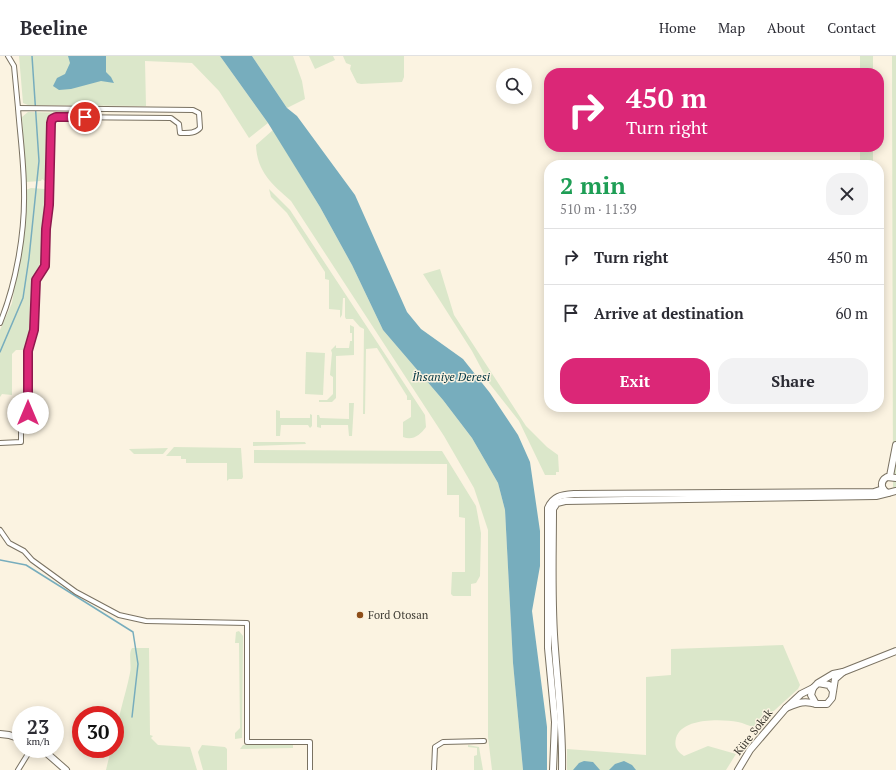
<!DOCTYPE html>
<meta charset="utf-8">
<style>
:root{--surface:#fff;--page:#f2f2f3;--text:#2b2b33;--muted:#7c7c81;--line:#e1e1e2;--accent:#db2777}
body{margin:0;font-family:"PT Serif",serif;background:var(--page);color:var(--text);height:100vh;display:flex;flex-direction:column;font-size:15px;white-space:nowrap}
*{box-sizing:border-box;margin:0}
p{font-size:13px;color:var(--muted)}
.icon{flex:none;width:22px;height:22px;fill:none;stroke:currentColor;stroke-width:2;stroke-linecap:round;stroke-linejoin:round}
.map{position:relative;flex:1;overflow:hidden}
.panel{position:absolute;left:544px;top:104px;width:340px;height:252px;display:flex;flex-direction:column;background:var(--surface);border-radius:16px;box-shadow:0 2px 10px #0003}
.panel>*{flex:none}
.top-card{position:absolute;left:544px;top:12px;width:340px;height:84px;border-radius:16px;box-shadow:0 2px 10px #0003;background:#db2777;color:#fff;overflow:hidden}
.controls{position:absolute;left:496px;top:12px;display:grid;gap:8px}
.controls a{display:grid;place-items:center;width:36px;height:36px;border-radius:50%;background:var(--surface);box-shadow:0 2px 10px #0003;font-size:20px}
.speed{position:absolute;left:12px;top:650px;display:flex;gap:8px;font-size:20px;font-weight:700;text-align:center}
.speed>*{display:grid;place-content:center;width:52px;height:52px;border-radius:50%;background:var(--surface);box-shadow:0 2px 10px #0003;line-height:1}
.speed small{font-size:10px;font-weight:400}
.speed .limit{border:6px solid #d22;background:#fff;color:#111}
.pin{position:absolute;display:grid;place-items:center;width:34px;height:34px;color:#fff;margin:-17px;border:2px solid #fff;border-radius:50%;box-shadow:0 1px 4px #0007}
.me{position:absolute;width:44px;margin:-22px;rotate:0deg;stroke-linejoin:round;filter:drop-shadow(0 0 3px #0008)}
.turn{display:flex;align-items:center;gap:14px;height:84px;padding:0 16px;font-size:18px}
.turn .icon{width:52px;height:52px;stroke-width:2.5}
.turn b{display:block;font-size:28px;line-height:34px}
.round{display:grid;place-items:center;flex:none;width:42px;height:42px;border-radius:16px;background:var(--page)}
.overview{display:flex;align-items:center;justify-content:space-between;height:68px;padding:0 16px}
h1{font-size:24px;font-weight:700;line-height:30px;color:#1e9e55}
.action{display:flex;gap:8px;margin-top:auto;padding:8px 16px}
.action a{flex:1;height:46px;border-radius:16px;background:var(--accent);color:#fff;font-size:16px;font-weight:700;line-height:46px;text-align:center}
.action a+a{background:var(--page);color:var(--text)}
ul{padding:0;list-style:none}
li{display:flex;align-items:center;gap:12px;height:56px;padding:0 16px;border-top:1px solid var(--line)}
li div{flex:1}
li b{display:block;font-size:15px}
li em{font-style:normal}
header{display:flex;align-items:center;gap:24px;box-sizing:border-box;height:56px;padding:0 20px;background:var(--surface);border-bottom:1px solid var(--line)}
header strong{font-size:19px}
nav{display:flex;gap:22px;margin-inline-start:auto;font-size:14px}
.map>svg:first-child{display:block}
.green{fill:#dbe7ca}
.water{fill:#77adbd}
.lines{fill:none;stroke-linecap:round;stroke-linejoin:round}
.stream{stroke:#77adbd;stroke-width:1.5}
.street-casing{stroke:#7a7262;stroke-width:6}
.secondary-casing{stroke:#7a7262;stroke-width:8}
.street{stroke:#fff;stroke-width:4}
.secondary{stroke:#fff;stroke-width:6}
.route-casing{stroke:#8e194d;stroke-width:10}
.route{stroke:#db2777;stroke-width:7}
.poi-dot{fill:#8e4d18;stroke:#fbf3e1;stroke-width:1.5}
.labels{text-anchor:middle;stroke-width:3;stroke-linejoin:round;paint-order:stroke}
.poi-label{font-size:11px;fill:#3c3931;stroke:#fbf3e1;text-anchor:start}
.street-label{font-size:11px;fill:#3c3931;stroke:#fbf3e1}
.water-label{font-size:12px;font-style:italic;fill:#033744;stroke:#fbf3e1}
</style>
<header>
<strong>Beeline</strong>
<nav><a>Home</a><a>Map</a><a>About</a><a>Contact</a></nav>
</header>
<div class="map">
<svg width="896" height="714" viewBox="0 0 896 714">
<rect width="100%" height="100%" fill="#fbf3e1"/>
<g class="green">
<polygon points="19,0 220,0 268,67 249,82 219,35 192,7 145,5 146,50 28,49 23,47"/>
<polygon points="252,0 293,0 302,25 305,43 287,52"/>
<polygon points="309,0 333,0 335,4 315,13"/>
<polygon points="343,0 404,0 404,21 402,26 361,28 357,27 350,13 351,9 346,7"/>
<rect x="860" y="0" width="13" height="17"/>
<polygon points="892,0 896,0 896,432 893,432"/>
<polygon points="28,56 75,57 52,59 46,68 45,125 42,123 41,125 26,126 22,61"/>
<path d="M 273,74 L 320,151 L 352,209 L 383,274 L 443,344 L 472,382 L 498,427 L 505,454 L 513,607 L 523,714 L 492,714 L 488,681 L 488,474 L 474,432 L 444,380 L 291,145 C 272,128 257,116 256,89 Z"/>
<polygon points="865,91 873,91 873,109 860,109 860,93 865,93"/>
<polygon points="31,132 45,133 41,206 32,223 32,276 25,294 16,294 12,298 12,339 2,338 0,341 0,274 12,247 22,187 26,134"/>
<path d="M 269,133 L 290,154 L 425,359 L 426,371 C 420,379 413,385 403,381 L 403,366 L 411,361 L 411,344 L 407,344 L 407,340 L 377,292 L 366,293 L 365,358 L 363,358 L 364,273 L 360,271 L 353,263 L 346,263 L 345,261 L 345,242 L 343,242 L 342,259 L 340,262 L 340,254 L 329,253 L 329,224 L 325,223 L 325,216 L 287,157 L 271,141 Z"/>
<polygon points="440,213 454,259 526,370 547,391 558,399 559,416 556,416 556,419 545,419 519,365 489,327 472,295 423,218"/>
<polygon points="350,269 354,271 354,299 336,300 336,342 332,346 319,346 319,344 327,344 333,338 333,321 330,319 332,297 331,294 336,289 336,292 349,292 350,285 352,285 352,277 350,277"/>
<polygon points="306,296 325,297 323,339 305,338"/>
<polygon points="349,347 354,347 352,380 349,380 348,369 321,369 321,372 317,371 317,359 319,359 320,362 349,363"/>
<polygon points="276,354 280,355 280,362 310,362 310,358 312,359 312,370 310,372 308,369 281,369 280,380 276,380"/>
<polygon points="253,386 305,386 306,388 253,390"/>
<polygon points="174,391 241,392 243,421 242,423 229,423 227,425 227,407 186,407 186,403 181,403 181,400 166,400"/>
<polygon points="168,392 163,398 134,398 129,393"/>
<polygon points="254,394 442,395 476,450 481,477 480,520 476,527 471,528 471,540 453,540 451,538 452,516 465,516 465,462 459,461 459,439 447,439 447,408 254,407"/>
<polygon points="239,575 243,580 242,682 235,683 235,677 240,672 239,587 235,587 236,576"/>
<path d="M 783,589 L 800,629 L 798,633 L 755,672 C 750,670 743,667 738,666 C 720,663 682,662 676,682 C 674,691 677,695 684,700 L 708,690 L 736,698 L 726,714 L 567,714 L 567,693 L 646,699 L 646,621 L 671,619 L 671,593 Z"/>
<path d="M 132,592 L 149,592 L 150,679 L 153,680 L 151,682 L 158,689 L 190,691 L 197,714 L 106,714 L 111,693 L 115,693 C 115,666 125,643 130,617 C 132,609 128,598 132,592 Z"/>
<polygon points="202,689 225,691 227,693 227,714 203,714 198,696"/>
<polygon points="243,689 293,689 293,692 240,693"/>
<polygon points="468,689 479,691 483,714 474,714 474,700 477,699 477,692 468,691"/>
</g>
<g class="water">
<polygon points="68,0 106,0 106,16 111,21 114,27 101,25 71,33 59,34 53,30 57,22 65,18 70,7"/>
<polygon points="220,0 252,0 287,52 297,60 355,139 407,256 421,273 463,303 490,337 518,379 530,406 540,475 540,510 532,555 547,671 547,714 523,714 513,607 505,454 498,427 472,382 443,344 383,274 352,209 320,151 268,67"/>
<polygon points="584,705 593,706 600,714 573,714 579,707"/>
<polygon points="624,705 632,709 636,714 609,714 615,708"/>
</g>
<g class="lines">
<g class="stream">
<polyline points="0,296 23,242 29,202 39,105 32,0"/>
<polyline points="0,504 26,509 133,576 138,608 132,661"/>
</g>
<defs>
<g id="street">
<polyline points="8,0 14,10 18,52"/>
<path d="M 0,267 C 16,228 25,177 24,135 C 24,107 20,79 18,52 L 193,54 L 199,57 L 200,72 C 195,78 187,77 180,77 L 179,68 L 171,62 L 56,61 L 52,63 L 45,210 L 35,223 L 34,274 L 28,295 L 28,357 L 21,365 L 21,386 L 0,387"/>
<polyline points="0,474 9,487 24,495 32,504 76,536 119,559 146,565 247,567 247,686 310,686 310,714"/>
<polyline points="18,714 31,693"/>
<polyline points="434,714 435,691 443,686 484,685"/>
</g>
<g id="secondary">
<polyline points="890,420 896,389"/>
<path d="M 896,422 L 887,421 C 880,425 880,433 888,437 L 896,435"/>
<polyline points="843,616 896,595"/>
<polyline points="818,627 833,618 843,616 835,623 832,642 827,648 816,648 811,639 813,632 818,627 829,629 833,635"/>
<path d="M 813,632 L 801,638 L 786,652 C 798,647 804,644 816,648"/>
<polyline points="0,678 9,679 21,683"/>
<polyline points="42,693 66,714"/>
<path d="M 553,714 L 555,666 L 548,592 L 548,452 C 553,440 561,439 574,438 L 874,436 L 883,433"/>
<path d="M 562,714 C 563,673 558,634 555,593 C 551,546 553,499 553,453 L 557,447 L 565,445 L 876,440 L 888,437"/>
<polyline points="738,714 750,694 786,652"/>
</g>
</defs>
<use href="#street" class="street-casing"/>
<use href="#secondary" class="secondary-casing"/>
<use href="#street" class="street"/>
<use href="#secondary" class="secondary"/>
</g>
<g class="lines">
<defs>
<polyline id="route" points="28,357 28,295 34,274 36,224 45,210 46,173 49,149 51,67 52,63 56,61 85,61"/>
</defs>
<use href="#route" class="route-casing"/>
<use href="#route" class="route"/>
</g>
<circle class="poi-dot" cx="360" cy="559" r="4"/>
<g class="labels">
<g class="poi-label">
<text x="368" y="563">Ford Otosan</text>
</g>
<g class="street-label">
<text transform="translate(753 676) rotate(-52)" y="4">Küre Sokak</text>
</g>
<g class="water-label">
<text x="451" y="325">İhsaniye Deresi</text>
</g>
</g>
</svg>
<div class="controls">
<a><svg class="icon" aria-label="search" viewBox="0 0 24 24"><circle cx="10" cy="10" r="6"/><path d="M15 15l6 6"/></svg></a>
</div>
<div class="speed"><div>23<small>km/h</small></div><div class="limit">30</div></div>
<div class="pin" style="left:85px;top:61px;background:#d93025"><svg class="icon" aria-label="arrive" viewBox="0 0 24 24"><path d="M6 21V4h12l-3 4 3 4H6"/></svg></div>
<svg class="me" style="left:28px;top:357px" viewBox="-20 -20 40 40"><circle r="19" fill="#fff"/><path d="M0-13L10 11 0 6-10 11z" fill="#db2777"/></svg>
<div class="top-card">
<div class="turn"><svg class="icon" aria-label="right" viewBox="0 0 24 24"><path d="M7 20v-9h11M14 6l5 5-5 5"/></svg><div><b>450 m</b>Turn right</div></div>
</div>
<section class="panel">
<div class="overview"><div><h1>2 min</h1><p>510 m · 11:39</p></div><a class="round"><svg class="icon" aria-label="close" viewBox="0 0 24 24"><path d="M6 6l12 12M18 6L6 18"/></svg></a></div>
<ul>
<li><svg class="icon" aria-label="right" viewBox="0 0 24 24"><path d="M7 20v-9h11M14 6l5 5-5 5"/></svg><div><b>Turn right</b></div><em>450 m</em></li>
<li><svg class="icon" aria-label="arrive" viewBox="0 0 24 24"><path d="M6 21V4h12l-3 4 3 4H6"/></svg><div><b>Arrive at destination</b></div><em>60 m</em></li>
</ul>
<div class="action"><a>Exit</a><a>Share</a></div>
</section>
</div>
